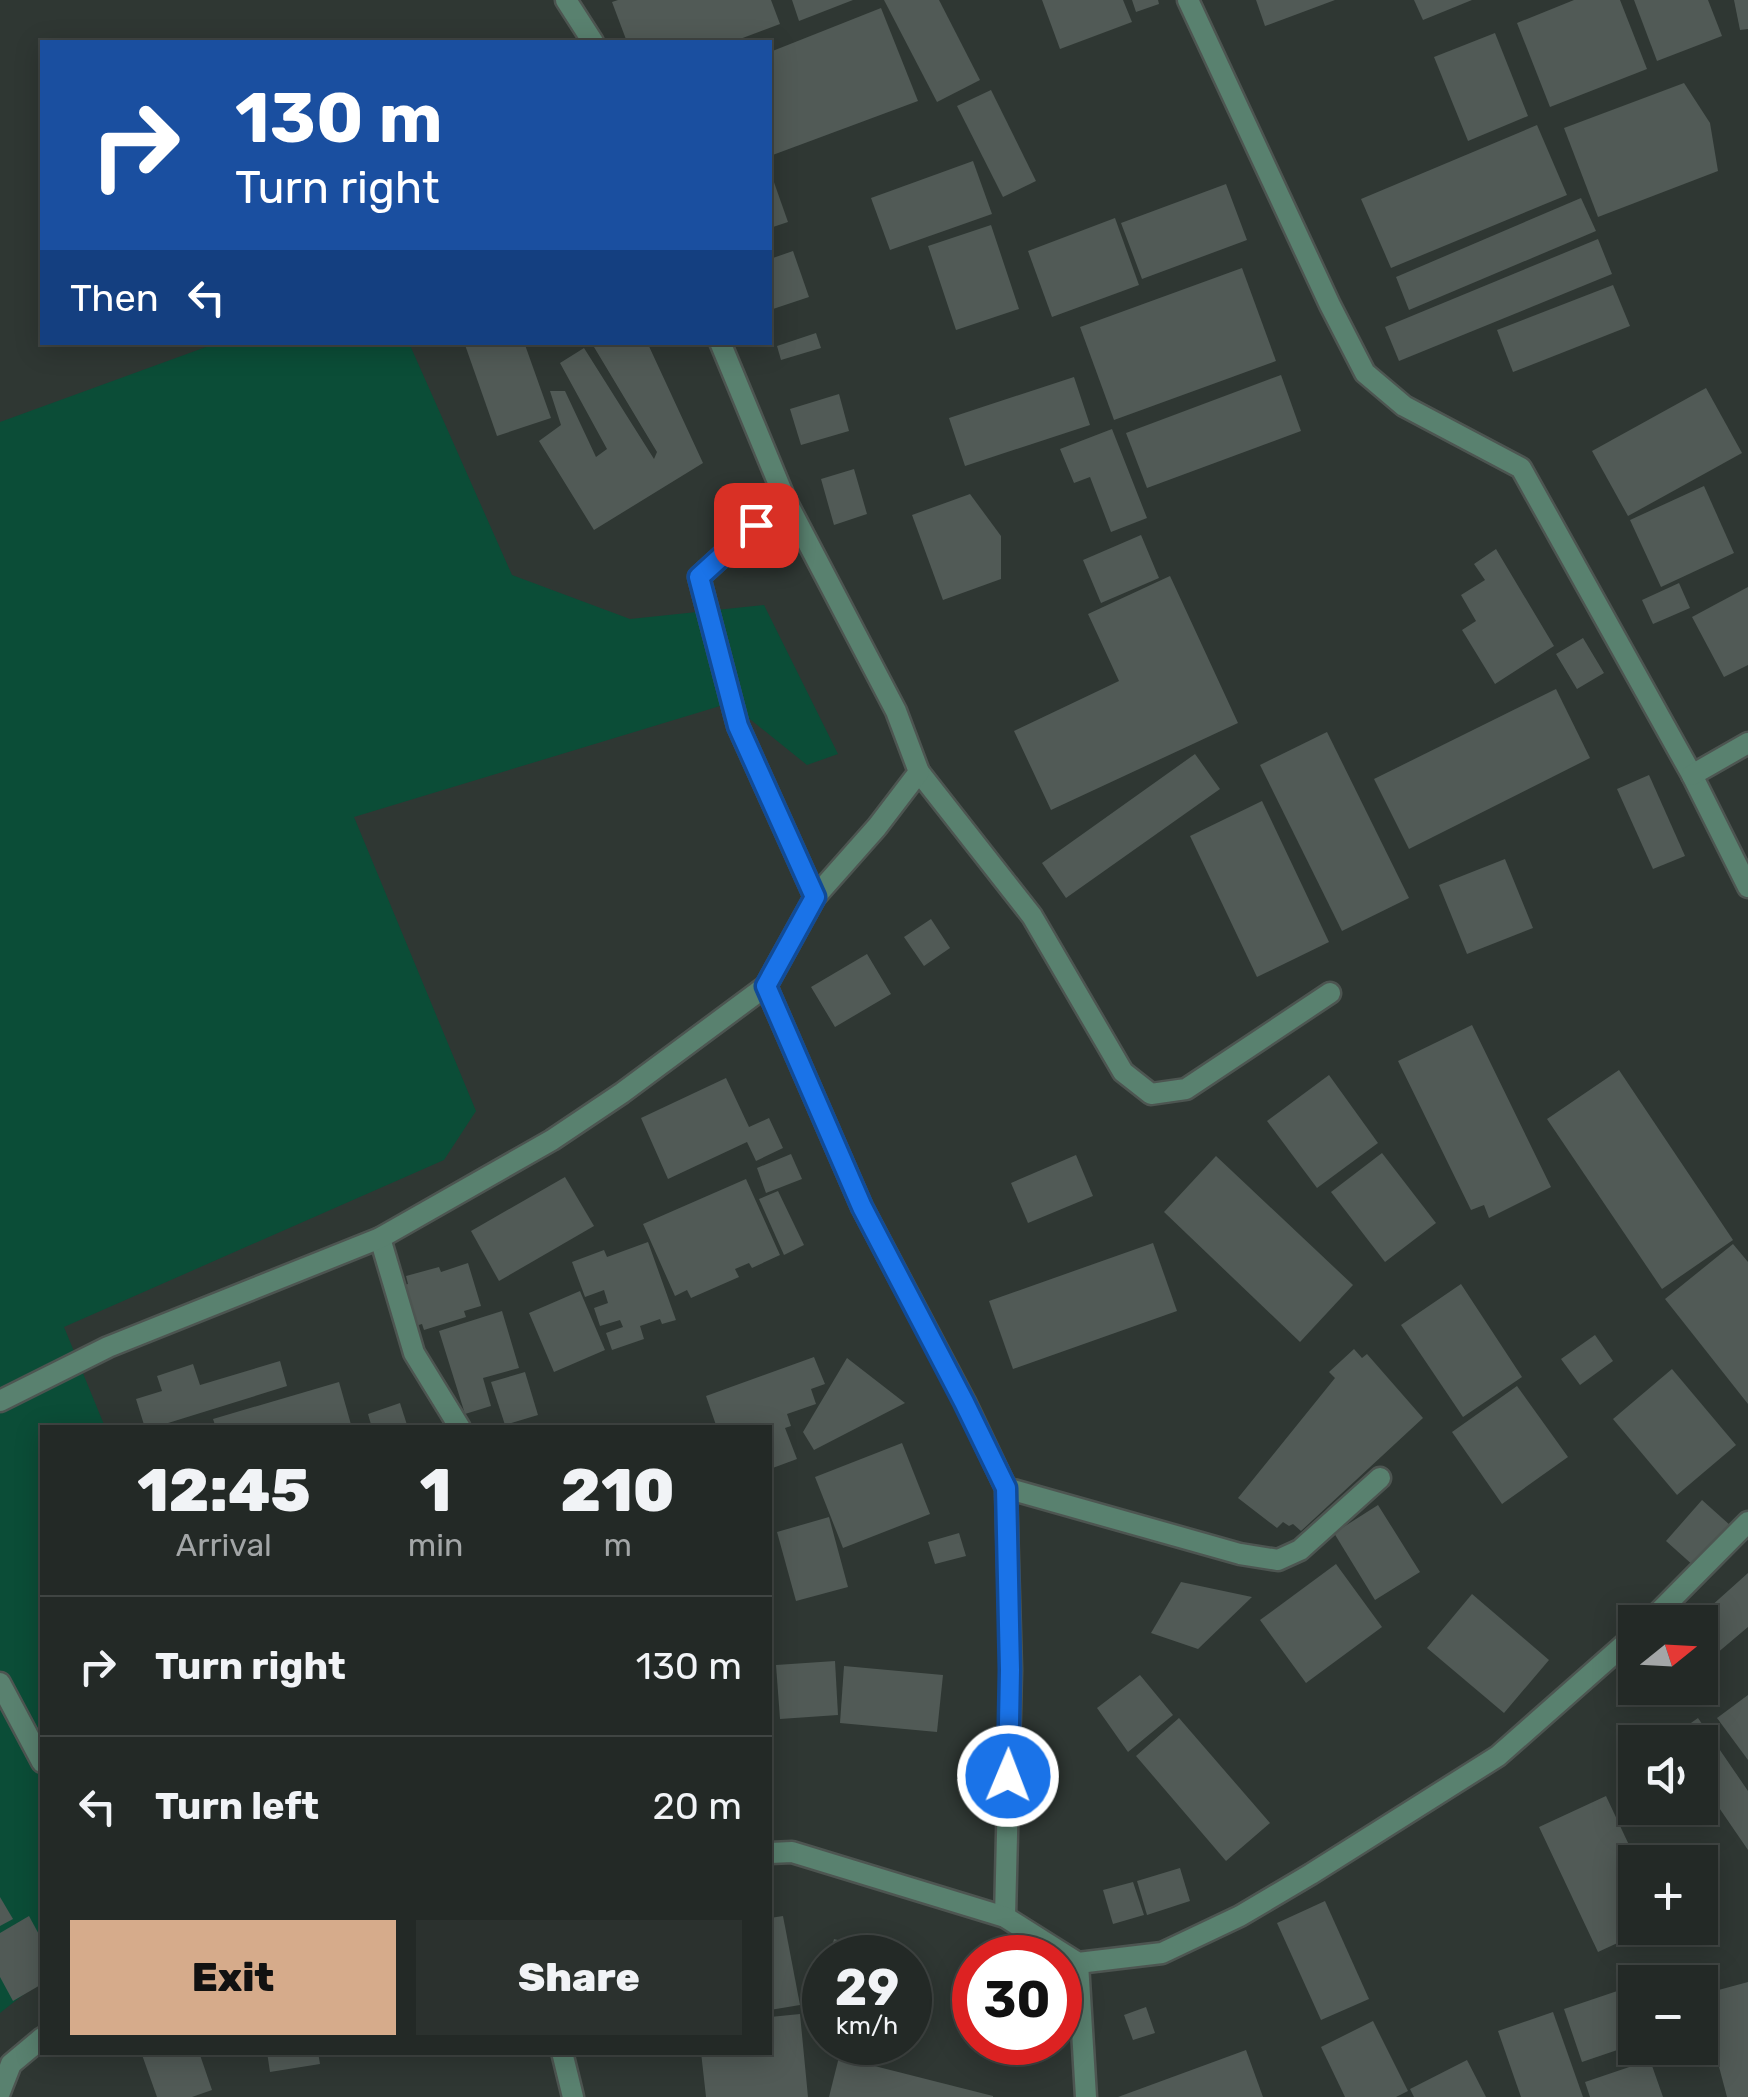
<!DOCTYPE html>
<meta charset="utf-8">
<style>
:root{--surface:#232926;--page:#2b312e;--text:#f1f3f6;--muted:#a3a6a7;--line:#404543;--accent:#d6ab8b}
body{margin:0;font-family:Rubik,sans-serif;background:var(--page);color:var(--text);height:100vh;display:flex;flex-direction:column;font-size:38px;white-space:nowrap}
*{box-sizing:border-box;margin:0}
p{font-size:32px;color:var(--muted)}
.icon{flex:none;width:55px;height:55px;fill:none;stroke:currentColor;stroke-width:2;stroke-linecap:round;stroke-linejoin:round}
.map{position:relative;flex:1;overflow:hidden}
.panel{position:absolute;left:40px;top:1425px;width:732px;height:630px;display:flex;flex-direction:column;background:var(--surface);border-radius:0px;box-shadow:0 5px 25px #0003,0 0 0 2px var(--line)}
.panel>*{flex:none}
.guide{position:absolute;left:40px;top:40px;width:732px;height:305px;border-radius:0px;box-shadow:0 5px 25px #0003,0 0 0 2px var(--line);background:#1a4fa0;color:#fff;overflow:hidden}
.needle{width:65px;rotate:72deg}
.tools{position:absolute;left:1618px;top:1605px;display:grid;gap:20px}
.tools a{display:grid;place-items:center;width:100px;height:100px;border-radius:0px;background:var(--surface);box-shadow:0 5px 25px #0003,0 0 0 2px var(--line);font-size:50px}
.speed{position:absolute;left:802px;top:1935px;display:flex;gap:20px;font-size:50px;font-weight:700;text-align:center}
.speed>*{display:grid;place-content:center;width:130px;height:130px;border-radius:50%;background:var(--surface);box-shadow:0 5px 25px #0003,0 0 0 2px var(--line);line-height:1}
.speed small{font-size:25px;font-weight:400}
.speed .limit{border:15px solid #d22;background:#fff;color:#111}
.pin{position:absolute;display:grid;place-items:center;width:85px;height:85px;color:#fff;margin:-42px;border-radius:20px;box-shadow:0 5px 15px #0006}
.me{position:absolute;width:110px;margin:-55px;rotate:1deg;stroke-linejoin:round;filter:drop-shadow(0 0 8px #0008)}
.turn{display:flex;align-items:center;gap:35px;height:210px;padding:0 30px;font-size:45px}
.turn .icon{width:130px;height:130px;stroke-width:2.5}
.turn b{display:block;font-size:70px;line-height:85px}
.then{display:flex;align-items:center;height:95px;padding:0 30px;background:#0003;gap:20px;font-size:38px}
.eta{display:flex;justify-content:space-evenly;align-items:center;height:170px;text-align:center}
.eta b{font-size:60px;font-weight:800;line-height:70px}
.cta{display:flex;gap:20px;margin-top:auto;padding:20px 30px}
.cta a{flex:1;height:115px;border-radius:0px;background:var(--accent);color:#111;font-size:40px;font-weight:800;line-height:115px;text-align:center}
.cta a+a{background:var(--page);color:var(--text)}
ul{padding:0;list-style:none}
li{display:flex;align-items:center;gap:30px;height:140px;padding:0 30px;border-top:2px solid var(--line)}
li div{flex:1}
li b{display:block;font-size:38px}
li em{font-style:normal}
.map>svg:first-child{display:block}
.green{fill:#0b4d37}
.building{fill:#515a56}
.lines{fill:none;stroke-linecap:round;stroke-linejoin:round}
.minor-casing{stroke:#4d5551;stroke-width:25}
.minor{stroke:#59816f;stroke-width:20}
.route-casing{stroke:#114b97;stroke-width:25}
.route{stroke:#1a73e8;stroke-width:18}
</style>
<div class="map">
<svg width="1748" height="2097" viewBox="0 0 1748 2097">
<rect width="100%" height="100%" fill="#2f3733"/>
<polygon class="green" points="217,343 409,343 512,575 630,619 764,605 838,754 807,765 730,703 354,817 476,1111 444,1160 64,1327 105,1427 42,1428 42,1980 0,2013 0,422"/>
<g class="building">
<polygon points="618,0 771,0 780,24 732,42 627,42 612,2"/>
<polygon points="792,0 853,0 799,21"/>
<polygon points="884,0 939,0 980,80 937,102"/>
<polygon points="1042,0 1123,0 1132,22 1060,49"/>
<polygon points="1132,0 1158,0 1159,4 1136,12"/>
<polygon points="1256,0 1335,0 1265,26"/>
<polygon points="1414,0 1472,0 1423,20"/>
<polygon points="1574,0 1620,0 1647,69 1550,107 1517,23"/>
<polygon points="1634,0 1708,0 1722,36 1657,61"/>
<polygon points="1734,0 1748,0 1748,29 1740,30"/>
<polygon points="881,8 918,101 770,156 770,52"/>
<polygon points="1495,33 1528,116 1468,141 1434,57"/>
<polygon points="1684,83 1710,123 1718,171 1598,217 1564,128"/>
<polygon points="991,90 1036,181 1003,197 957,106"/>
<polygon points="1537,125 1567,195 1391,268 1361,199"/>
<polygon points="973,161 992,214 890,250 871,198"/>
<polygon points="770,171 788,222 770,228"/>
<polygon points="1226,184 1247,240 1142,279 1121,223"/>
<polygon points="1581,198 1596,231 1409,310 1396,277"/>
<polygon points="1115,218 1139,285 1052,317 1028,251"/>
<polygon points="991,225 1019,309 956,330 928,246"/>
<polygon points="1598,239 1612,274 1399,361 1385,327"/>
<polygon points="793,251 809,297 770,310 770,259"/>
<polygon points="1242,268 1276,361 1114,420 1080,327"/>
<polygon points="1613,285 1630,326 1513,372 1497,330"/>
<polygon points="816,333 821,348 781,360 777,346"/>
<polygon points="464,342 524,342 551,418 497,436"/>
<polygon points="591,342 647,342 703,463 594,530 539,441 561,425 550,391 565,391 596,457 607,449 560,363 584,348 654,459 657,452"/>
<polygon points="1281,375 1301,431 1147,488 1126,433"/>
<polygon points="1074,377 1090,425 965,466 949,418"/>
<polygon points="1706,388 1742,453 1628,516 1592,451"/>
<polygon points="839,394 849,431 801,445 790,409"/>
<polygon points="1112,429 1147,518 1111,532 1090,477 1074,483 1060,449"/>
<polygon points="854,469 867,514 834,525 821,479"/>
<polygon points="1704,486 1734,553 1661,587 1630,520"/>
<polygon points="970,494 1001,536 1001,579 943,600 912,515"/>
<polygon points="1141,535 1159,578 1101,603 1083,560"/>
<polygon points="1496,549 1554,646 1495,684 1462,630 1476,621 1461,595 1485,580 1474,564"/>
<polygon points="1170,576 1238,723 1051,810 1014,731 1119,681 1088,614"/>
<polygon points="1679,583 1690,608 1653,624 1642,600"/>
<polygon points="1748,587 1748,665 1724,677 1692,617"/>
<polygon points="1583,638 1604,673 1577,689 1556,654"/>
<polygon points="1556,689 1590,758 1409,849 1374,779"/>
<polygon points="1327,732 1409,898 1342,931 1260,765"/>
<polygon points="1195,754 1220,789 1066,898 1042,863"/>
<polygon points="1649,775 1685,856 1653,869 1617,789"/>
<polygon points="1262,801 1329,942 1257,977 1190,836"/>
<polygon points="1505,859 1533,928 1467,954 1439,885"/>
<polygon points="931,919 950,948 924,966 904,937"/>
<polygon points="867,954 891,994 835,1027 811,987"/>
<polygon points="1472,1025 1551,1187 1489,1218 1484,1205 1471,1210 1398,1061"/>
<polygon points="1619,1070 1733,1240 1662,1289 1547,1119"/>
<polygon points="1329,1075 1378,1143 1317,1188 1267,1121"/>
<polygon points="726,1078 749,1127 769,1118 783,1148 756,1161 747,1142 668,1179 641,1118"/>
<polygon points="1382,1153 1436,1223 1385,1262 1331,1192"/>
<polygon points="791,1154 802,1179 766,1193 757,1168"/>
<polygon points="1076,1155 1093,1196 1028,1223 1011,1183"/>
<polygon points="1216,1156 1353,1285 1300,1342 1164,1212"/>
<polygon points="565,1177 594,1226 499,1281 471,1231"/>
<polygon points="746,1179 780,1255 752,1268 749,1263 735,1269 739,1277 691,1298 687,1290 675,1296 643,1224"/>
<polygon points="778,1191 804,1245 784,1255 759,1199"/>
<polygon points="648,1242 676,1320 662,1324 660,1319 640,1326 644,1339 612,1350 606,1333 623,1327 620,1320 600,1326 594,1308 608,1303 604,1290 585,1297 572,1262 604,1250 607,1257"/>
<polygon points="1153,1243 1177,1311 1013,1369 989,1301"/>
<polygon points="1733,1244 1748,1262 1748,1404 1665,1299"/>
<polygon points="468,1263 481,1306 464,1311 466,1317 424,1330 422,1324 409,1328 396,1287 408,1284 406,1276 439,1267 441,1272"/>
<polygon points="1461,1284 1522,1377 1463,1417 1401,1325"/>
<polygon points="580,1291 605,1350 554,1372 529,1313"/>
<polygon points="502,1311 519,1368 483,1378 491,1406 465,1414 439,1331"/>
<polygon points="1595,1335 1613,1361 1580,1385 1561,1359"/>
<polygon points="1354,1349 1362,1358 1367,1354 1423,1418 1301,1531 1293,1524 1289,1526 1283,1522 1277,1528 1238,1498 1335,1378 1329,1372"/>
<polygon points="814,1357 825,1384 811,1389 816,1404 787,1414 791,1426 785,1428 797,1459 770,1469 770,1428 717,1428 706,1396"/>
<polygon points="847,1358 905,1403 814,1450 803,1432"/>
<polygon points="280,1361 287,1386 152,1428 145,1428 136,1399 162,1391 157,1376 193,1364 200,1385"/>
<polygon points="1672,1369 1736,1445 1677,1495 1613,1419"/>
<polygon points="525,1372 538,1415 505,1425 491,1382"/>
<polygon points="339,1382 352,1428 216,1428 213,1419"/>
<polygon points="1517,1386 1568,1457 1502,1504 1452,1432"/>
<polygon points="400,1403 408,1428 372,1428 368,1414"/>
<polygon points="902,1443 930,1514 843,1548 815,1477"/>
<polygon points="1702,1500 1731,1526 1695,1567 1666,1541"/>
<polygon points="1378,1505 1420,1572 1375,1600 1334,1533"/>
<polygon points="829,1517 848,1587 796,1601 777,1532"/>
<polygon points="959,1533 966,1556 935,1564 928,1542"/>
<polygon points="1336,1564 1382,1627 1306,1683 1260,1620"/>
<polygon points="1748,1573 1748,1627 1716,1654 1701,1637 1711,1629 1700,1616"/>
<polygon points="1181,1582 1252,1597 1198,1649 1151,1633"/>
<polygon points="1472,1594 1549,1660 1504,1713 1427,1648"/>
<polygon points="835,1661 838,1715 780,1719 776,1665"/>
<polygon points="844,1666 943,1675 937,1732 840,1723"/>
<polygon points="1140,1675 1173,1715 1128,1752 1097,1708"/>
<polygon points="1748,1695 1748,1760 1717,1718"/>
<polygon points="1179,1718 1270,1823 1226,1861 1136,1756"/>
<polygon points="1698,1718 1748,1791 1748,1850 1700,1780 1700,1742 1674,1742 1671,1737"/>
<polygon points="1606,1796 1637,1862 1635,1862 1635,1928 1650,1928 1598,1952 1539,1827"/>
<polygon points="1180,1868 1190,1901 1147,1915 1137,1881"/>
<polygon points="1133,1882 1144,1915 1113,1924 1103,1890"/>
<polygon points="0,1897 13,1919 0,1926"/>
<polygon points="1325,1901 1369,1999 1321,2020 1277,1923"/>
<polygon points="29,1916 42,1940 42,1984 13,2001 0,1977 0,1933"/>
<polygon points="783,1916 800,2005 770,2010 770,1918"/>
<polygon points="834,1939 901,1956 901,1958 829,1958"/>
<polygon points="824,1978 825,1978 825,2029 812,2025"/>
<polygon points="1748,1982 1748,2097 1727,2097 1700,1995"/>
<polygon points="1635,1985 1635,2044 1582,2062 1564,2009"/>
<polygon points="1146,2007 1155,2033 1133,2040 1124,2015"/>
<polygon points="1553,2012 1583,2097 1521,2097 1498,2031"/>
<polygon points="800,2014 808,2097 706,2097 701,2052 770,2052 770,2017"/>
<polygon points="1373,2021 1408,2091 1396,2097 1345,2097 1321,2047"/>
<polygon points="1246,2050 1263,2097 1118,2097"/>
<polygon points="141,2052 199,2052 212,2090 192,2097 157,2097"/>
<polygon points="267,2052 318,2052 320,2064 270,2072"/>
<polygon points="839,2057 993,2096 993,2097 829,2097"/>
<polygon points="1467,2060 1486,2097 1414,2097 1410,2089"/>
<polygon points="1650,2060 1663,2097 1590,2097 1585,2082"/>
</g>
<g class="lines">
<defs>
<g id="minor">
<polyline points="566,0 593,42"/>
<polyline points="1188,0 1330,305 1365,373 1404,406 1521,468 1692,775 1748,887"/>
<polyline points="785,499 699,577 738,726 815,897"/>
<polyline points="919,772 1032,916 1123,1072 1151,1094 1186,1089 1330,993"/>
<polyline points="1692,775 1748,743"/>
<polyline points="766,986 862,1207 965,1402 1006,1488 1011,1670 1005,1917"/>
<polyline points="380,1238 414,1353 460,1428"/>
<polyline points="0,1401 108,1347 380,1238 552,1140 622,1093 766,986 815,897 877,827 919,772 896,711 785,499 720,342"/>
<polyline points="1006,1488 1240,1554 1278,1560 1300,1550 1380,1478"/>
<polyline points="1649,1622 1748,1522"/>
<polyline points="0,1683 42,1762"/>
<polyline points="770,1853 792,1852 1005,1917 1078,1963 1162,1953 1240,1916 1311,1874 1498,1756 1635,1635"/>
<polyline points="1078,1963 1086,2097"/>
<polyline points="562,2052 573,2097"/>
<polyline points="0,2092 11,2064 42,2038"/>
</g>
</defs>
<use href="#minor" class="minor-casing"/>
<use href="#minor" class="minor"/>
</g>
<g class="lines">
<defs>
<polyline id="route" points="756,525 699,577 738,726 815,897 766,986 862,1207 964,1402 1006,1488 1010,1670 1008,1776"/>
</defs>
<use href="#route" class="route-casing"/>
<use href="#route" class="route"/>
</g>
</svg>
<div class="tools">
<a><svg class="needle" viewBox="-14 -14 28 28"><path d="M0-13l5 13h-10z" fill="#e53935"/><path d="M0 13l5-13h-10z" fill="#a3a6a7"/></svg></a>
<a><svg class="icon" aria-label="sound" viewBox="0 0 24 24"><path d="M4 9h4l5-4v14l-5-4H4zM17 9q2 3 0 6"/></svg></a>
<a>+</a>
<a>−</a>
</div>
<div class="speed"><div>29<small>km/h</small></div><div class="limit">30</div></div>
<div class="pin" style="left:756px;top:525px;background:#d93025"><svg class="icon" aria-label="arrive" viewBox="0 0 24 24"><path d="M6 21V4h12l-3 4 3 4H6"/></svg></div>
<svg class="me" style="left:1008px;top:1776px" viewBox="-20 -20 40 40"><circle r="17" fill="#1a73e8" stroke="#fff" stroke-width="3"/><path d="M0-11L8 9 0 5-8 9z" fill="#fff"/></svg>
<div class="guide">
<div class="turn"><svg class="icon" aria-label="right" viewBox="0 0 24 24"><path d="M7 20v-9h11M14 6l5 5-5 5"/></svg><div><b>130 m</b>Turn right</div></div>
<div class="then">Then<svg class="icon" aria-label="left" viewBox="0 0 24 24"><path d="M17 20v-9H6M10 6l-5 5 5 5"/></svg></div>
</div>
<section class="panel">
<div class="eta">
<div><b>12:45</b><p>Arrival</p></div>
<div><b>1</b><p>min</p></div>
<div><b>210</b><p>m</p></div>
</div>
<ul>
<li><svg class="icon" aria-label="right" viewBox="0 0 24 24"><path d="M7 20v-9h11M14 6l5 5-5 5"/></svg><div><b>Turn right</b></div><em>130 m</em></li>
<li><svg class="icon" aria-label="left" viewBox="0 0 24 24"><path d="M17 20v-9H6M10 6l-5 5 5 5"/></svg><div><b>Turn left</b></div><em>20 m</em></li>
</ul>
<div class="cta"><a>Exit</a><a>Share</a></div>
</section>
</div>
